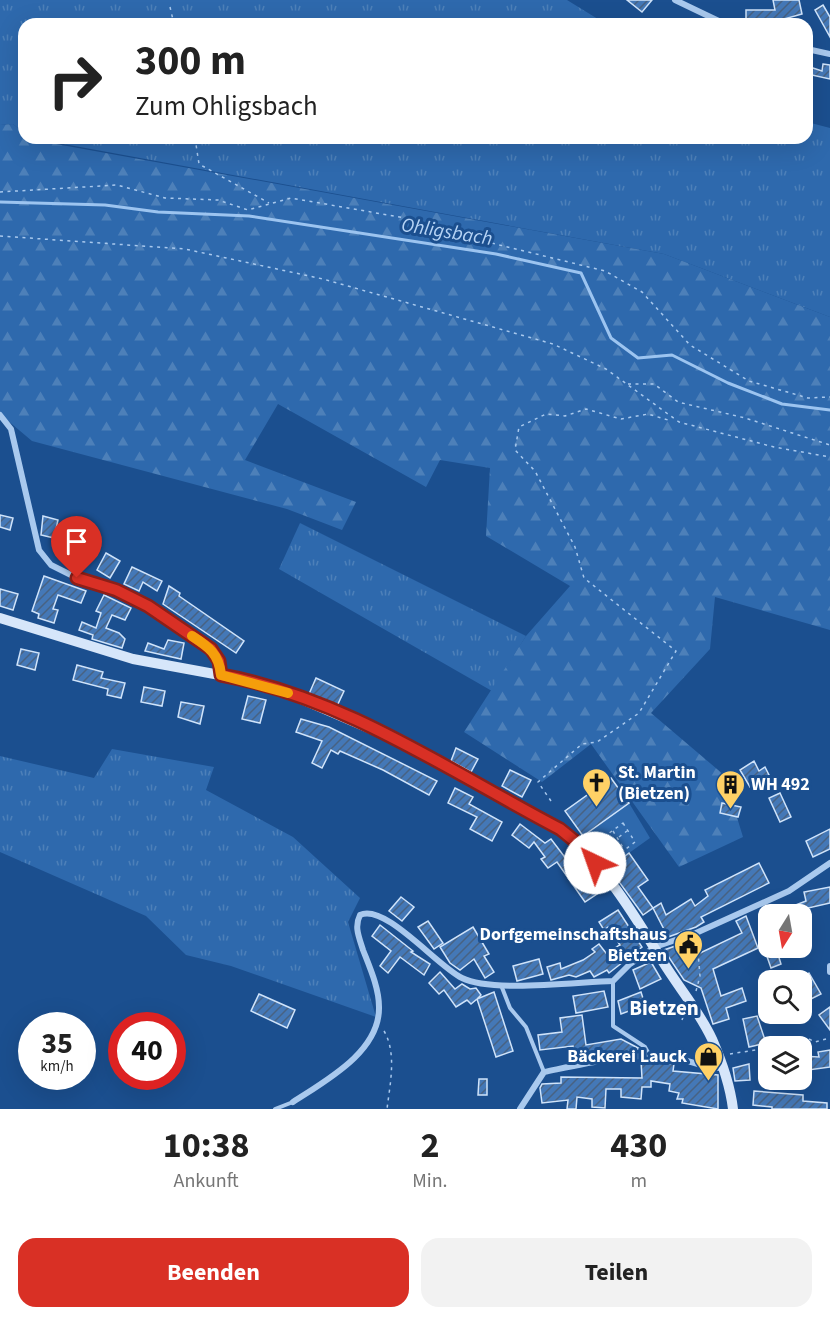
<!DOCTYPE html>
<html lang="de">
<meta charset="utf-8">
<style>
:root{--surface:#fff;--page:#f2f2f2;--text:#222;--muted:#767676;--accent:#d93025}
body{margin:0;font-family:"Source Sans 3",sans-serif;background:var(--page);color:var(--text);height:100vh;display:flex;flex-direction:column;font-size:22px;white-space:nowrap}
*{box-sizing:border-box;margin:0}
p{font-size:20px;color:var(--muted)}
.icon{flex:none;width:33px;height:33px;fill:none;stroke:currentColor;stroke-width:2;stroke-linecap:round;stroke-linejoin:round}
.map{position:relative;height:1109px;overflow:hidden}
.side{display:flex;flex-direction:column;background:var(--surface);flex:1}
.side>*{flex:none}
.hud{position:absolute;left:18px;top:18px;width:795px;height:126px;border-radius:18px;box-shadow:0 6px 24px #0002;background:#fff;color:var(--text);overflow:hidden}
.needle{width:39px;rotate:191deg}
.fabs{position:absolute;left:758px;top:904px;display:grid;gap:12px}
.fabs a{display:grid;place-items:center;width:54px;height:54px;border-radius:12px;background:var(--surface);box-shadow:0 6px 24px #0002;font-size:30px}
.speed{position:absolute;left:18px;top:1012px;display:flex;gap:12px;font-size:30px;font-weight:700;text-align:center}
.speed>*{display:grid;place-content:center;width:78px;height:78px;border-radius:50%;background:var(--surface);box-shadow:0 6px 24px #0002;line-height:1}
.speed small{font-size:15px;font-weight:400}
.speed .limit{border:9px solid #d22;background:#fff;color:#111}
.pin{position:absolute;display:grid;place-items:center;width:51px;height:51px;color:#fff;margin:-62px -26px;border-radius:50% 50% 50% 0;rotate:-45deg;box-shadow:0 0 6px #0007}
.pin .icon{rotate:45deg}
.me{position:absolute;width:66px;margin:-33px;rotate:318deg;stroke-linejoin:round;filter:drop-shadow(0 0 4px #0008)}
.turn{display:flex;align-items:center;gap:21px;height:126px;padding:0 18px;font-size:27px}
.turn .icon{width:78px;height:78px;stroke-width:2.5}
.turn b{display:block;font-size:42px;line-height:51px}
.eta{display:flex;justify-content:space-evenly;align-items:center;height:102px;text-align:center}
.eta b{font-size:36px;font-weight:700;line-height:42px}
.primary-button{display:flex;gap:12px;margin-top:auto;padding:12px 18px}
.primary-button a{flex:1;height:69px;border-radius:18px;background:var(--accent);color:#fff;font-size:24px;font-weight:700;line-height:69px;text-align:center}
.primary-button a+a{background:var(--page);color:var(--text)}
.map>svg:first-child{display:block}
.grass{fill:url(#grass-tufts)}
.forest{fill:url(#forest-firs)}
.park{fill:#2e69ad}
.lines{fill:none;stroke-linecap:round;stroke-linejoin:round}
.stream{stroke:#9cc4f0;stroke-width:3}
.building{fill:url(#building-hatch);stroke:#cfe3fa;stroke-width:1.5}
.path{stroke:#a9c9ee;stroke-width:1.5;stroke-dasharray:3 4.5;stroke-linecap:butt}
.lane{stroke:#a9c9ee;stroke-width:4}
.street{stroke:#a9c9ee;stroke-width:6}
.secondary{stroke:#d6e6fa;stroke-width:10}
.route-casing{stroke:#8d1f18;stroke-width:15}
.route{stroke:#d93025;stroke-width:10}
.slow{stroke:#f59e0b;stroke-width:10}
.labels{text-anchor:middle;stroke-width:6;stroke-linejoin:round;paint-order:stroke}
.poi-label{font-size:18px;font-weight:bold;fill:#fff;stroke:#1b4f8f;text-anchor:start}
.water-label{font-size:20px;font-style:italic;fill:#b5d3f5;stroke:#1b4f8f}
.quarter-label{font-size:21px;font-weight:bold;fill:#fff;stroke:#1b4f8f}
</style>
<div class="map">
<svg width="830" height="1109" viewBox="0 0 830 1109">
<defs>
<pattern id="grass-tufts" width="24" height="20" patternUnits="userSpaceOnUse" patternTransform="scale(1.5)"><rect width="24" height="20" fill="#2e69ad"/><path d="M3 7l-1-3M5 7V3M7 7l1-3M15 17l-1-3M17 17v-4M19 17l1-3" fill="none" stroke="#4d80b9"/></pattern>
<pattern id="forest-firs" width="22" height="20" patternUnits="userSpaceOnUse" patternTransform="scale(1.5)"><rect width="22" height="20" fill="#2e69ad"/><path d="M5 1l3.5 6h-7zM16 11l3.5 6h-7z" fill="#4d80b9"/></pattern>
<pattern id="building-hatch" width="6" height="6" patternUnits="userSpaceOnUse" patternTransform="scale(1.5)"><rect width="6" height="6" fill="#4478b7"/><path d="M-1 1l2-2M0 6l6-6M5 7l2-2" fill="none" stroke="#486282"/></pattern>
</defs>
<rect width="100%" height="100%" fill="#1b4f8f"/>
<g class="grass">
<polygon points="0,0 567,0 606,24 24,24 24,133 13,124 0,125"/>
<polygon points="807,122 830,128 830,317 664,254 31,138 807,138"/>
<polygon points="300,523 526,636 492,691 279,569"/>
<polygon points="112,749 214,767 206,790 293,837 360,898 348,922 376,1017 231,966 186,955 146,916 0,852 0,756 94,778"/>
</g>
<polygon class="forest" points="13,124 24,133 24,138 34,140 664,254 830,317 830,630 715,597 710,649 651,713 724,775 743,837 679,867 591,744 542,782 464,732 526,636 570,586 486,536 490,468 440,460 426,487 278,404 245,460 356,502 342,530 287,509 32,441 0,414 0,125"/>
<polygon class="park" points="629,803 650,838 601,873 576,841"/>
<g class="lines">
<polyline class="stream" points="0,202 105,205 158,212 249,216 496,254 581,273 611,338 638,358 672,355 728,383 782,404 830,410"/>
</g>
<g class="building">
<polygon points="627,0 652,0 642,12"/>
<polygon points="773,0 799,0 802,14 770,23 746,23 746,10 775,10"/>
<polygon points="823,5 830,17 830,37 815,10"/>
<polygon points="823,64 830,65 830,79 807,74 807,66 822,71"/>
<polygon points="0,515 13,518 10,530 0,527"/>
<polygon points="43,516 58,520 54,538 41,535"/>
<polygon points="70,541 88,548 83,563 64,557"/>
<polygon points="106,553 120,561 110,578 97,570"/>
<polygon points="132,567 162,581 157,591 143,582 139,591 124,584"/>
<polygon points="44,576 86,591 81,603 58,595 53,609 58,610 54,623 38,618 39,614 32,611"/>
<polygon points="169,586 180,593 179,596 244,641 236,653 163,604"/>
<polygon points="0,589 18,594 13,610 0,606"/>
<polygon points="104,595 131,608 125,620 112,615 106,628 119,633 125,639 122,648 92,639 93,635 79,630 82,622 96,628 101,613 96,611"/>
<polygon points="168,640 184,643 181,659 145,651 148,643 164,649"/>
<polygon points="21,649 39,653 35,670 17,665"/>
<polygon points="77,665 103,672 101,678 125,683 121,698 107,695 108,689 73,680"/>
<polygon points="316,678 344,691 337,706 309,694"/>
<polygon points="144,687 165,691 162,706 141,702"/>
<polygon points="248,696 266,700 260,723 242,719"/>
<polygon points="181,702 204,706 200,724 178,717"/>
<polygon points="301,719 329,727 437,781 429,795 383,770 340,751 338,754 331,750 322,768 312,763 322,741 296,732"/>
<polygon points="456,748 478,759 471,772 451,761"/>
<polygon points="754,761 759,771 765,767 769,775 750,787 740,770"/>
<polygon points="510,770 531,780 522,797 502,786"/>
<polygon points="611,778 629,803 583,836 565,811"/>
<polygon points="455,788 473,797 469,804 502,822 492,841 470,829 477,817 448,803"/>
<polygon points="780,793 791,817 780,822 769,798"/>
<polygon points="722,803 741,807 738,817 720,813"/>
<polygon points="520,824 545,843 551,839 570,864 577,859 600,892 585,902 557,862 548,868 541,859 545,857 534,842 529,848 512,835"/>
<polygon points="830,829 830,849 813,857 806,841"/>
<polygon points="629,853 648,880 638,887 653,908 643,915 609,868"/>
<polygon points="759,863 769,883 701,917 704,922 696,927 668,937 653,908 661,903 666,915 691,899 695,906 708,896 705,890"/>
<polygon points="830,887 830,903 808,908 810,914 801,918 801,915 770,915 806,901 804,892"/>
<polygon points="401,897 414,907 402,921 389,911"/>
<polygon points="618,910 642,947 609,973 607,970 594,977 590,971 576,977 569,975 551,980 547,967 560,963 561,969 583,960 595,952 592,949 599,944 606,953 620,945 608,927 604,930 599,922"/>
<polygon points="746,916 758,948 713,969 721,996 742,988 746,1001 726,1008 729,1019 713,1024 701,988 684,980 664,950 687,942 696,955 742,933 736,921"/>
<polygon points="428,921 443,943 434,949 418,927"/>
<polygon points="380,925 413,951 411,952 430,964 424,975 400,957 388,973 380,966 391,951 372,936"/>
<polygon points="473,927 489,954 484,956 494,972 485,978 474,959 460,970 450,963 440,947"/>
<polygon points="764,948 776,948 781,964 771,968"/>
<polygon points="539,959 543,974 517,981 513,966"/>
<polygon points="651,962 661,979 640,989 633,970"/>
<polygon points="440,972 455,989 462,984 470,989 476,988 481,995 477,999 494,992 513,1051 496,1057 477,999 471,1004 467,1000 456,1007 444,990 439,994 429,983"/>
<polygon points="809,973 821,994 807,1001 801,990 801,978"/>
<polygon points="604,991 608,1007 576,1013 573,996"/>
<polygon points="641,992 645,1005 621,1014 618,1001"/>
<polygon points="259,994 295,1010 287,1028 251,1011"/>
<polygon points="830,1007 830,1030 819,1015"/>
<polygon points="582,1015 586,1045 621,1039 640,1049 574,1060 573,1046 540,1050 538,1035 562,1032 560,1018"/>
<polygon points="757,1016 766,1043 749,1047 743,1019"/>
<polygon points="830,1050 830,1067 801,1071 801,1056 819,1057 818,1052"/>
<polygon points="641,1061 674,1064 673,1071 718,1075 718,1109 682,1103 683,1099 677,1099 679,1093 669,1091 670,1084 651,1081 651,1087 642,1087 641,1099 621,1097 621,1089 606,1089 605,1108 592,1107 592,1099 577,1097 576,1109 567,1109 568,1100 542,1103 540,1088 542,1084 561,1083 561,1077 642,1078"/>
<polygon points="749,1064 750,1080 735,1081 733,1068"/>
<polygon points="479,1079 487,1079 487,1095 478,1095"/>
<polygon points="754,1091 803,1095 803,1101 827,1103 827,1109 772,1109 772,1107 753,1105"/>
</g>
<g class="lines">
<g class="path">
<polyline points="170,7 174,24"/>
<polyline points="195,138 199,164 269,203"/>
<polyline points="0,192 117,185 165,198 218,200 248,210 291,198 405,218 455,234 605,271 642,292 690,345 749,381 808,398 830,397"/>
<polyline points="0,236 185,249 323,279 553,344 606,369 679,422 774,447 830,457"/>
<polyline points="628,384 654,384 678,402 745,418 830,445"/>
<polyline points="551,801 538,782 582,744 597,742 639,713 676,651 584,578 575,547 535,471 515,450 519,427 546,414 565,416 586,409 621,419 648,414 668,420 669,418"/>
<polygon points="623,823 635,842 614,858 601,839"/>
<polyline points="613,831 624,849"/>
<polyline points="607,846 627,831"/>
<polyline points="597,849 602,846 607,847 606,852 602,857"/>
<polyline points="696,991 700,976 697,940"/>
<polyline points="682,1020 684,1014"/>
<path d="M 384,1031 C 397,1053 390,1084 387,1109"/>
<polyline points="773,1047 807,1038 815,1042 830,1038"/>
<polyline points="730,1054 768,1048"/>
</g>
<g class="lane">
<polyline points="613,981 613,1026 645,1047 650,1056"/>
<polyline points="501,985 510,1008 526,1027 544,1072"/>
<polyline points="275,1109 293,1102"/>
</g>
<g class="street">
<polyline points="675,0 725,24"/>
<polyline points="807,49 830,54"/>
<polyline points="0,415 11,429 39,550 51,565 77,578 116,590 148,606 211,649 219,661 221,675"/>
<polyline points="830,966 830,972"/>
<path d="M 293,1102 C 325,1081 380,1052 379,1007 C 379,988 370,968 363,950 C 359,937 354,927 360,915 C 385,903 437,966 462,978 C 492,993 577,982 613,981 L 630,964 L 655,947 L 696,933 L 789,891 L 830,863"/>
<path d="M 520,1109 L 544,1072 C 583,1064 625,1054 664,1056 C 685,1057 702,1069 723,1068"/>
</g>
<path class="secondary" d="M 0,618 L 133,659 L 247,680 L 280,690 L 394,739 L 560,829 C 600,858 637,919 663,962 C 679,988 699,1011 712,1039 C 722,1062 730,1084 733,1109"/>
</g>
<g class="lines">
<defs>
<path id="route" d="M 77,578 L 116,590 L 148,606 L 211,649 L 219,661 L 221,675 C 343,697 451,772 560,829 L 576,842 L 595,863"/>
</defs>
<use href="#route" class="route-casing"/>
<use href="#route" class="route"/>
<path class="slow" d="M 192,636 C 209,647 219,654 221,675 L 288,693"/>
</g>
<defs>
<symbol id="church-pin" viewBox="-11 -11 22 30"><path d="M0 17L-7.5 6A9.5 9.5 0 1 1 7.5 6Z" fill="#ffd166" stroke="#1b4f8f"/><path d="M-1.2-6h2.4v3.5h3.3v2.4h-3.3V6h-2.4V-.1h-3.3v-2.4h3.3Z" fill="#111"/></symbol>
<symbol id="building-pin" viewBox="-11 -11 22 30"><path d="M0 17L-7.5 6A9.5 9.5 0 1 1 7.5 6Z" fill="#ffd166" stroke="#1b4f8f"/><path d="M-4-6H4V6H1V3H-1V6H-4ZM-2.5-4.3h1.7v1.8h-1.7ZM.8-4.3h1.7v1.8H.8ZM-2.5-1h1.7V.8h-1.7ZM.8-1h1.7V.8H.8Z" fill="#111"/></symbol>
<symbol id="civic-pin" viewBox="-11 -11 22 30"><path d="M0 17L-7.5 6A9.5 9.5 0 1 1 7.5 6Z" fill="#ffd166" stroke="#1b4f8f"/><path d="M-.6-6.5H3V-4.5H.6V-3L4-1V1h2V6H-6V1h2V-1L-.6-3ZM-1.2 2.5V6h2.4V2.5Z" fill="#111"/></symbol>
<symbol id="shop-pin" viewBox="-11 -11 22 30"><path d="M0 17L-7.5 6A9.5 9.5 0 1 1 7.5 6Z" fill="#ffd166" stroke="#1b4f8f"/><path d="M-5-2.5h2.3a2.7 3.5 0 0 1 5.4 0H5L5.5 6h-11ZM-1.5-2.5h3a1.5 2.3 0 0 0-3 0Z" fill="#111"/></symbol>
</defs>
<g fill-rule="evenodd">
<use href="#church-pin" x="580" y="766" width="33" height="45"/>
<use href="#building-pin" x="714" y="768" width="33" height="45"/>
<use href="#civic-pin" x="672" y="928" width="33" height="45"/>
<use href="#shop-pin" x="692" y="1040" width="33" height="45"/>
</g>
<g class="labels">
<g class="poi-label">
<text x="618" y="778">St. Martin<tspan x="618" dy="21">(Bietzen)</tspan></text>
<text x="751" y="790">WH 492</text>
<text x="667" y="940" text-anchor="end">Dorfgemeinschaftshaus<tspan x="667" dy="21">Bietzen</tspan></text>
<text x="687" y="1062" text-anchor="end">Bäckerei Lauck</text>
</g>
<g class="water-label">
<text transform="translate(447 231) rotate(9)" y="7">Ohligsbach</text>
</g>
<g class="quarter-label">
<text x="664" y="1015">Bietzen</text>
</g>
</g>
</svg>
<div class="fabs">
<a><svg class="needle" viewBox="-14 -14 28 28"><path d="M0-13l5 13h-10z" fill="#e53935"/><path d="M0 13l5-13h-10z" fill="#767676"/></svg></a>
<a><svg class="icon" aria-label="search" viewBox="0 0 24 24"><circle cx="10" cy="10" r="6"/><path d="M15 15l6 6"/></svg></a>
<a><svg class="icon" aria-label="layers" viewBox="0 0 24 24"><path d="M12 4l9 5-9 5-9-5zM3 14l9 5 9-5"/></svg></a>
</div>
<div class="speed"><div>35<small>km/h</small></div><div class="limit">40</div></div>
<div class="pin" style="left:77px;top:578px;background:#d93025"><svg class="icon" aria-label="arrive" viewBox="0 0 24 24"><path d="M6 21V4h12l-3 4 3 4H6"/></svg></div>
<svg class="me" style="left:595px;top:863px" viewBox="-20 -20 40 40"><circle r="19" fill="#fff"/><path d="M0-13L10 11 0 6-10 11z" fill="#d93025"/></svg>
<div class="hud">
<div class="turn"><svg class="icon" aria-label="right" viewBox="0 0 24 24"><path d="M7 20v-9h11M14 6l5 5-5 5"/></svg><div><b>300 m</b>Zum Ohligsbach</div></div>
</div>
</div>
<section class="side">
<div class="eta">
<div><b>10:38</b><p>Ankunft</p></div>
<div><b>2</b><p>Min.</p></div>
<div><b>430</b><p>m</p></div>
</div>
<div class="primary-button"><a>Beenden</a><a>Teilen</a></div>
</section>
